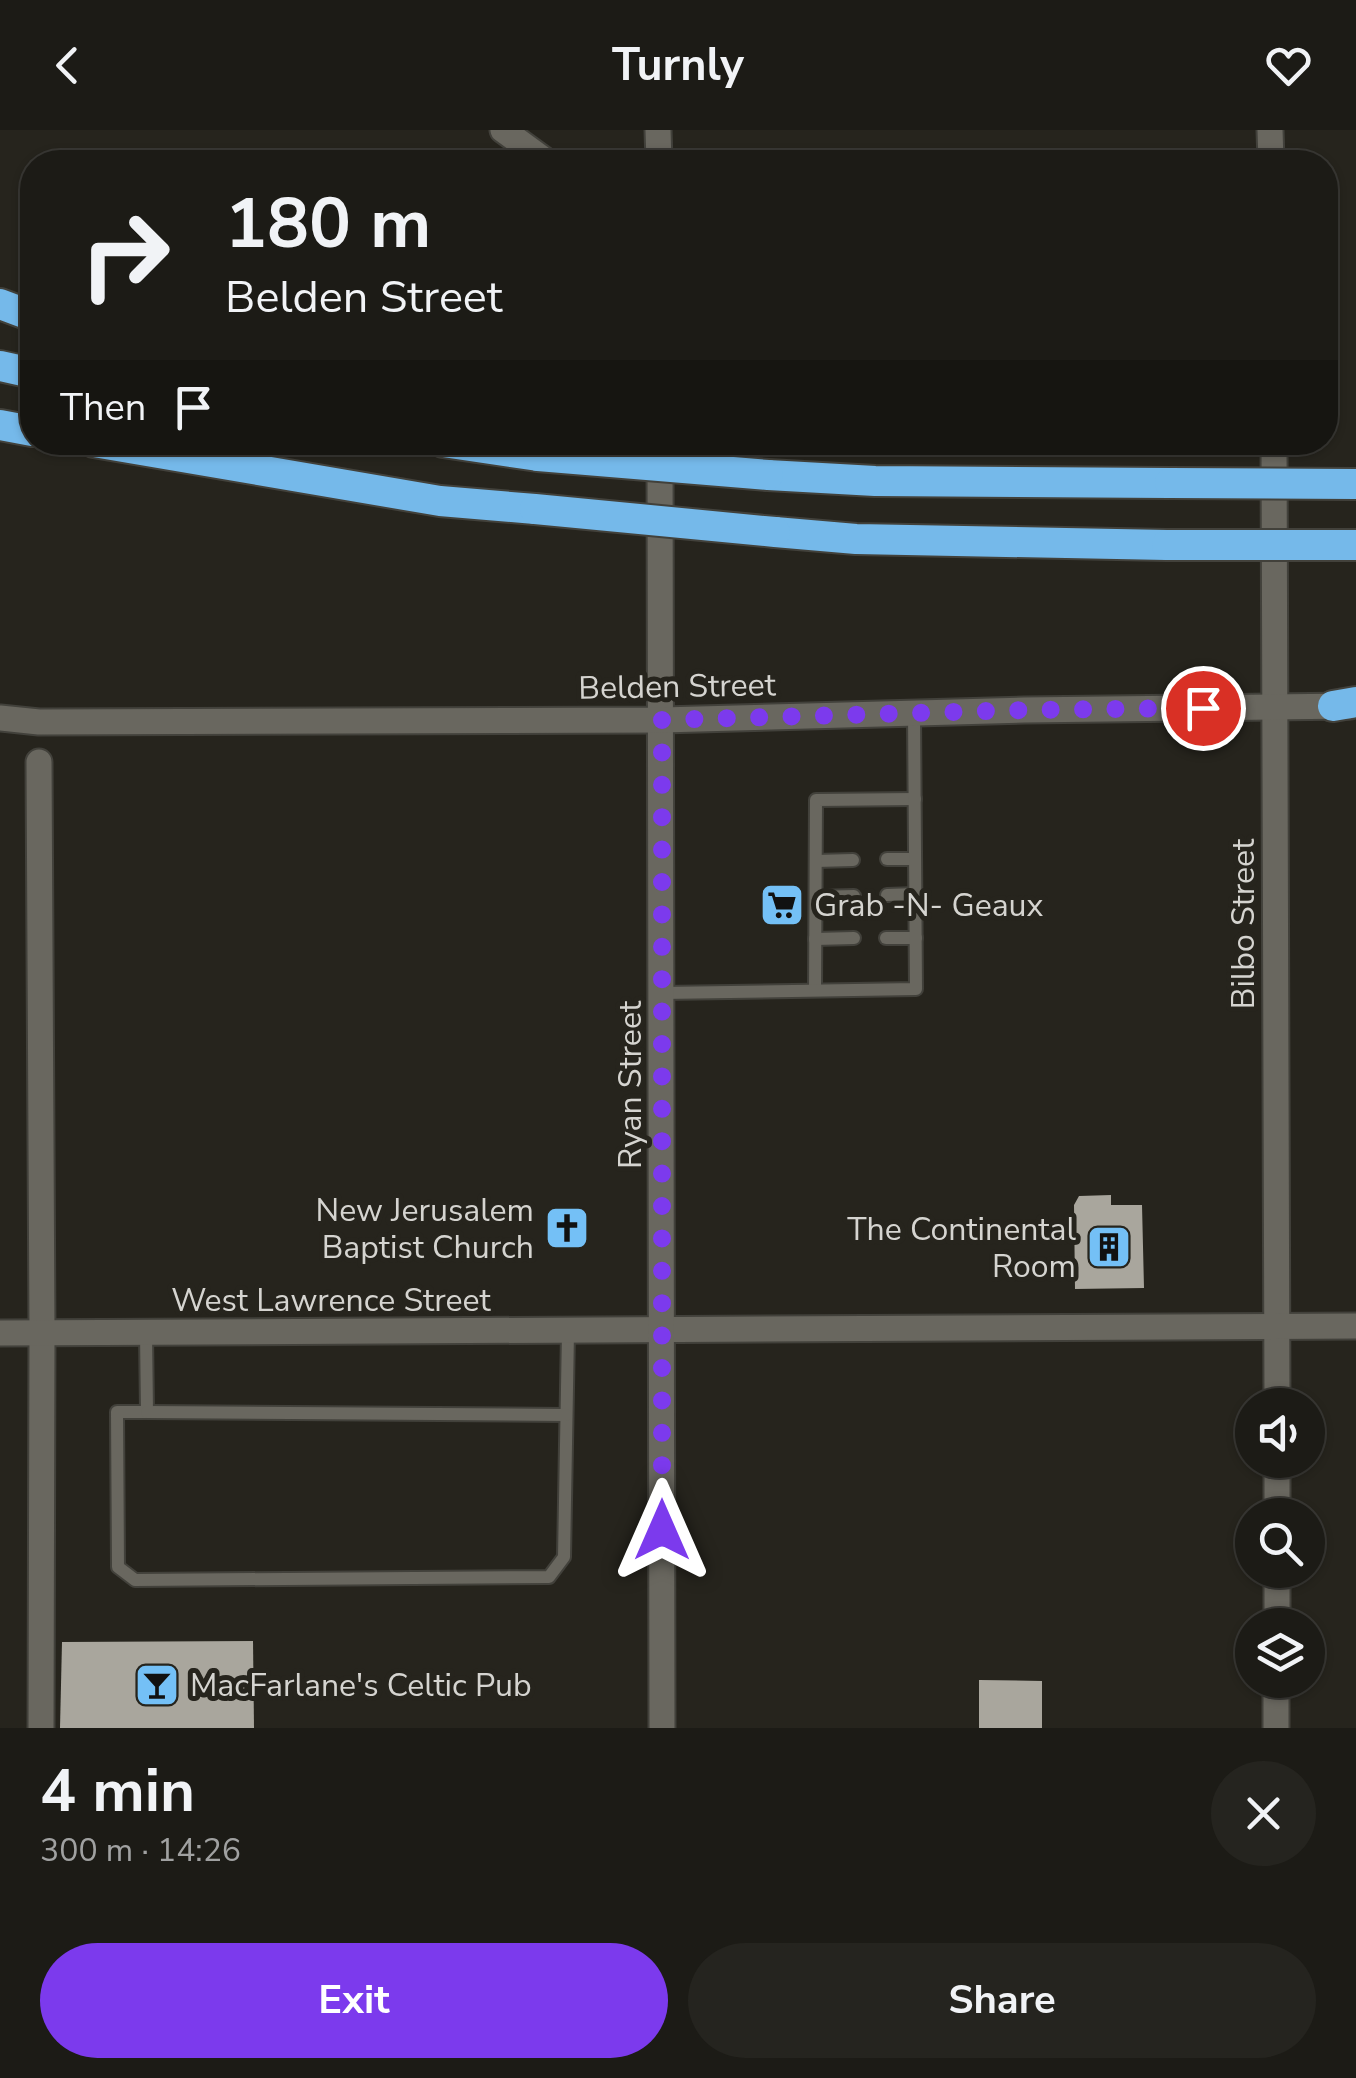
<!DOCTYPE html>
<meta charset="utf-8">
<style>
:root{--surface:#1c1b16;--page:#25241f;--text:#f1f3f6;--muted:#a0a1a1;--line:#3a3935;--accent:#7c3aed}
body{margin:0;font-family:"Nunito Sans",sans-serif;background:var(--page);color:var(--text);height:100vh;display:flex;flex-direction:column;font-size:38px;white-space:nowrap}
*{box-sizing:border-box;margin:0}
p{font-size:32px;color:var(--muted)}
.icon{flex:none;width:55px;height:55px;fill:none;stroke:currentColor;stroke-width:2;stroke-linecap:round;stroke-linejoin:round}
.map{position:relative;height:1598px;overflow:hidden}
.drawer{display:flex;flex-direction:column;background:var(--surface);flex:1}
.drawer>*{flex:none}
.hud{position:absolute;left:20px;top:20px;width:1318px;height:305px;border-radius:40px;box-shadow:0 2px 8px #0004,0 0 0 2px var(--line);background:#1c1b16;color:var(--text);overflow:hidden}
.tools{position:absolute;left:1235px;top:1258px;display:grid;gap:20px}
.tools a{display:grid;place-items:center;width:90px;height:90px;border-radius:50%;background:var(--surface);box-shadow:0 2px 8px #0004,0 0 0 2px var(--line);font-size:50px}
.pin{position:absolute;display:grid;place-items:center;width:85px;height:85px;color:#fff;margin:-42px;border:5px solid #fff;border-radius:50%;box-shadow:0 2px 10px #0007}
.me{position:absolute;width:110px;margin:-55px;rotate:0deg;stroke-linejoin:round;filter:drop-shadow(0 0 8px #0008)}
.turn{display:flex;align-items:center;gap:35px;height:210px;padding:0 40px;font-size:45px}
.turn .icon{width:130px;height:130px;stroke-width:2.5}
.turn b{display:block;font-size:70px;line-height:85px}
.then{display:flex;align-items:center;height:95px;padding:0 40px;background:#0003;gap:20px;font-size:38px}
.round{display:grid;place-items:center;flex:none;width:105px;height:105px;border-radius:52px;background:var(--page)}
.headline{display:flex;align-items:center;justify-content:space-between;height:170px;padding:0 40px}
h1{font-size:60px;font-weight:700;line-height:75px}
.action{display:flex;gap:20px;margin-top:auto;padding:20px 40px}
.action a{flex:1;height:115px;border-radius:60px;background:var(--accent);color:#fff;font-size:40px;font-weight:700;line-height:115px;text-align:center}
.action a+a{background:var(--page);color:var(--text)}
header{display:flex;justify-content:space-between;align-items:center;height:130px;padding:0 40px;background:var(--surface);font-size:45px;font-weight:700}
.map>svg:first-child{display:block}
.building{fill:#a9a69d}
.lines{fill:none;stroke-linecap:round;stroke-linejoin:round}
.service-casing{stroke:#42413b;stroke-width:16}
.minor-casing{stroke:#42413b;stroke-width:29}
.secondary-casing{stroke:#42413b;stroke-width:29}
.motorway-casing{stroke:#42413b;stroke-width:34}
.service{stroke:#69675f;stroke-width:12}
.minor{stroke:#69675f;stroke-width:25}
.secondary{stroke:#69675f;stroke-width:25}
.motorway{stroke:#75b9ea;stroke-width:30}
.motorway-bridge-casing{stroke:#42413b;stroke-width:34;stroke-linecap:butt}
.motorway-bridge{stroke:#75b9ea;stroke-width:30}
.route{stroke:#7c3aed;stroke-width:18;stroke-dasharray:0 32.4}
.labels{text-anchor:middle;stroke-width:10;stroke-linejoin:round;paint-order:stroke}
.street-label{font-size:32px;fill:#d5d4d0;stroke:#26241d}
.poi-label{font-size:32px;fill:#d5d4d0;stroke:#26241d;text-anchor:start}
</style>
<header><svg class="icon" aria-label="back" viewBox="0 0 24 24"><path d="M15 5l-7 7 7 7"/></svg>Turnly<svg class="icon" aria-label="heart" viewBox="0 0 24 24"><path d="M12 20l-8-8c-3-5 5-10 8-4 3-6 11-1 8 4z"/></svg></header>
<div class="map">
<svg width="1356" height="1598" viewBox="0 0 1356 1598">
<rect width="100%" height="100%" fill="#26241d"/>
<g class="building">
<polygon points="1111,1065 1111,1075 1142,1075 1144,1158 1075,1159 1074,1075 1079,1066"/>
<polygon points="253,1511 254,1598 60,1598 62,1512"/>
<polygon points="979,1550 1042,1551 1042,1598 979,1598"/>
</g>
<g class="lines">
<defs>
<g id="service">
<polyline points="887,729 915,729"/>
<polyline points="816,731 853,730"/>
<polyline points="887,765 916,764"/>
<polyline points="816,767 854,766"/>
<polyline points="886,808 916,808"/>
<polyline points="815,809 854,808"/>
<polyline points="815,860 816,670 915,669"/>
<polyline points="662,863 916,859 914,583"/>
<polyline points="146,1203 147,1282 117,1282 118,1437 135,1450 549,1447 564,1427 568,1202"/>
<polyline points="147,1282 566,1285"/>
</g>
<g id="minor">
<polyline points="1270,0 1271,32"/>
<polyline points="1274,312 1277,1275"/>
<polyline points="39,632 42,1203 41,1598"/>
<polyline points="0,1203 1356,1196"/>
<polyline points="1277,1385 1277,1330"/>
<polyline points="1277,1495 1277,1440"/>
<polyline points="1276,1598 1276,1550"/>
</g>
<g id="secondary">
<polyline points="503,0 547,32"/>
<polyline points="658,0 659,32"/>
<polyline points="660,312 662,1598"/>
<polyline points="0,588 39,592 662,590 1024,580 1350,576"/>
</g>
<g id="motorway">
<polyline points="0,174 32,186"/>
<polyline points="0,236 32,243"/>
<polyline points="0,295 32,301"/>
<polyline points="94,312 440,371 535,379"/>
<polyline points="443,312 538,326"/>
<polyline points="768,345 875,351 1170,353"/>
<polyline points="775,402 856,409 1167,415"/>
<polyline points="1333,576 1356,572"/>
</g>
</defs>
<use href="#service" class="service-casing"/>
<use href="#minor" class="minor-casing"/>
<use href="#secondary" class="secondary-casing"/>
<use href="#motorway" class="motorway-casing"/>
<use href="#service" class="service"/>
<use href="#minor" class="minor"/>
<use href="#secondary" class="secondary"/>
<use href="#motorway" class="motorway"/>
<defs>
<g id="motorway-bridge">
<polyline points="538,326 768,345"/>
<polyline points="1170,353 1356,354"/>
<polyline points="535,379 775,402"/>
<polyline points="1167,415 1356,415"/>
</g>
</defs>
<use href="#motorway-bridge" class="motorway-bridge-casing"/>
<use href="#motorway-bridge" class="motorway-bridge"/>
</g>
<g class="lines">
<polyline class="route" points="662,1400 662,590 1024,580 1203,578"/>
</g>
<defs>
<symbol id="supermarket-square" viewBox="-11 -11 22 22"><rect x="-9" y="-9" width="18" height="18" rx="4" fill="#74c0f6" stroke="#26241d"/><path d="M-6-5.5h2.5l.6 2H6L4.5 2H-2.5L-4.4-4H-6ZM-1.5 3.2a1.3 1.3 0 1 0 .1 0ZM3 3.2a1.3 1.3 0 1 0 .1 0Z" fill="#111"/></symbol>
<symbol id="church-square" viewBox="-11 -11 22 22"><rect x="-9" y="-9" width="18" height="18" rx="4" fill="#74c0f6" stroke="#26241d"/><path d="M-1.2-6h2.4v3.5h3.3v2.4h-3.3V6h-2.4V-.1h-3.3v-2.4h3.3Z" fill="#111"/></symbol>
<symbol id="building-square" viewBox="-11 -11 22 22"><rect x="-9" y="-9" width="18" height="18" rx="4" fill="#74c0f6" stroke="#26241d"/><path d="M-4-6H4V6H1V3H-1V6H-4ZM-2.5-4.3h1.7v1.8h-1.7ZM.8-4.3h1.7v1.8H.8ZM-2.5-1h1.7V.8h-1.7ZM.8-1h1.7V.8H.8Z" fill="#111"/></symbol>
<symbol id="bar-square" viewBox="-11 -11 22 22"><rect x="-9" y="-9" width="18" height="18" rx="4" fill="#74c0f6" stroke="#26241d"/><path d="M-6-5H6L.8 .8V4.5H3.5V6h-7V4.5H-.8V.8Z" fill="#111"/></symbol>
</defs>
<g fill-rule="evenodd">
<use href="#supermarket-square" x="757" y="750" width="50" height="50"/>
<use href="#church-square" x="542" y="1073" width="50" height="50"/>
<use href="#building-square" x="1084" y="1092" width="50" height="50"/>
<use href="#bar-square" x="132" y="1530" width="50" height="50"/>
</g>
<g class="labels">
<g class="street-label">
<text transform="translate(677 556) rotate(-1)" y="11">Belden Street</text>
<text transform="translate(1243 794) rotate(-90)" y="11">Bilbo Street</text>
<text transform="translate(630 955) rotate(-90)" y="11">Ryan Street</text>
<text x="331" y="1181">West Lawrence Street</text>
</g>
<g class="poi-label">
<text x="814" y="786">Grab -N- Geaux</text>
<text x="534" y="1091" text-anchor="end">New Jerusalem<tspan x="534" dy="37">Baptist Church</tspan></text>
<text x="1076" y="1110" text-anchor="end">The Continental<tspan x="1076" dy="37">Room</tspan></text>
<text x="190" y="1566">MacFarlane's Celtic Pub</text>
</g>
</g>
</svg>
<div class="tools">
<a><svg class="icon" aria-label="sound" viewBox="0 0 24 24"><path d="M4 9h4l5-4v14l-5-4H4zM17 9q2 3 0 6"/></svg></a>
<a><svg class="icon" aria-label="search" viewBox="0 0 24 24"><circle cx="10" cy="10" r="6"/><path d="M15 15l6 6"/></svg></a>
<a><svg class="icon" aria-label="layers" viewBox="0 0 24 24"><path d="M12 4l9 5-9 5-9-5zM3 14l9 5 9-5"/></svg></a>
</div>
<div class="pin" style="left:1203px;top:578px;background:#d93025"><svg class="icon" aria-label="arrive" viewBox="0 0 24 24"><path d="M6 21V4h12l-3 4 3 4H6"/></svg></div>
<svg class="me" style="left:662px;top:1400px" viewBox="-20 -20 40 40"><path d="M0-17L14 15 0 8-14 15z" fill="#7c3aed" stroke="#fff" stroke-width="4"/></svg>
<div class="hud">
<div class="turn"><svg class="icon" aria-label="right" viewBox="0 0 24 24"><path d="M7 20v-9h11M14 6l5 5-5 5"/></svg><div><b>180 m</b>Belden Street</div></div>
<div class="then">Then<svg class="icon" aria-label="arrive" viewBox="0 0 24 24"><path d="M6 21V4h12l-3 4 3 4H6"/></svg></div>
</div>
</div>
<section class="drawer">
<div class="headline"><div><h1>4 min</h1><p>300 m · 14:26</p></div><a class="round"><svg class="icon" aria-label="close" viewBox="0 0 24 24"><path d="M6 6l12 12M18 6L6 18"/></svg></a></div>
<div class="action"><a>Exit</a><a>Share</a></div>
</section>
